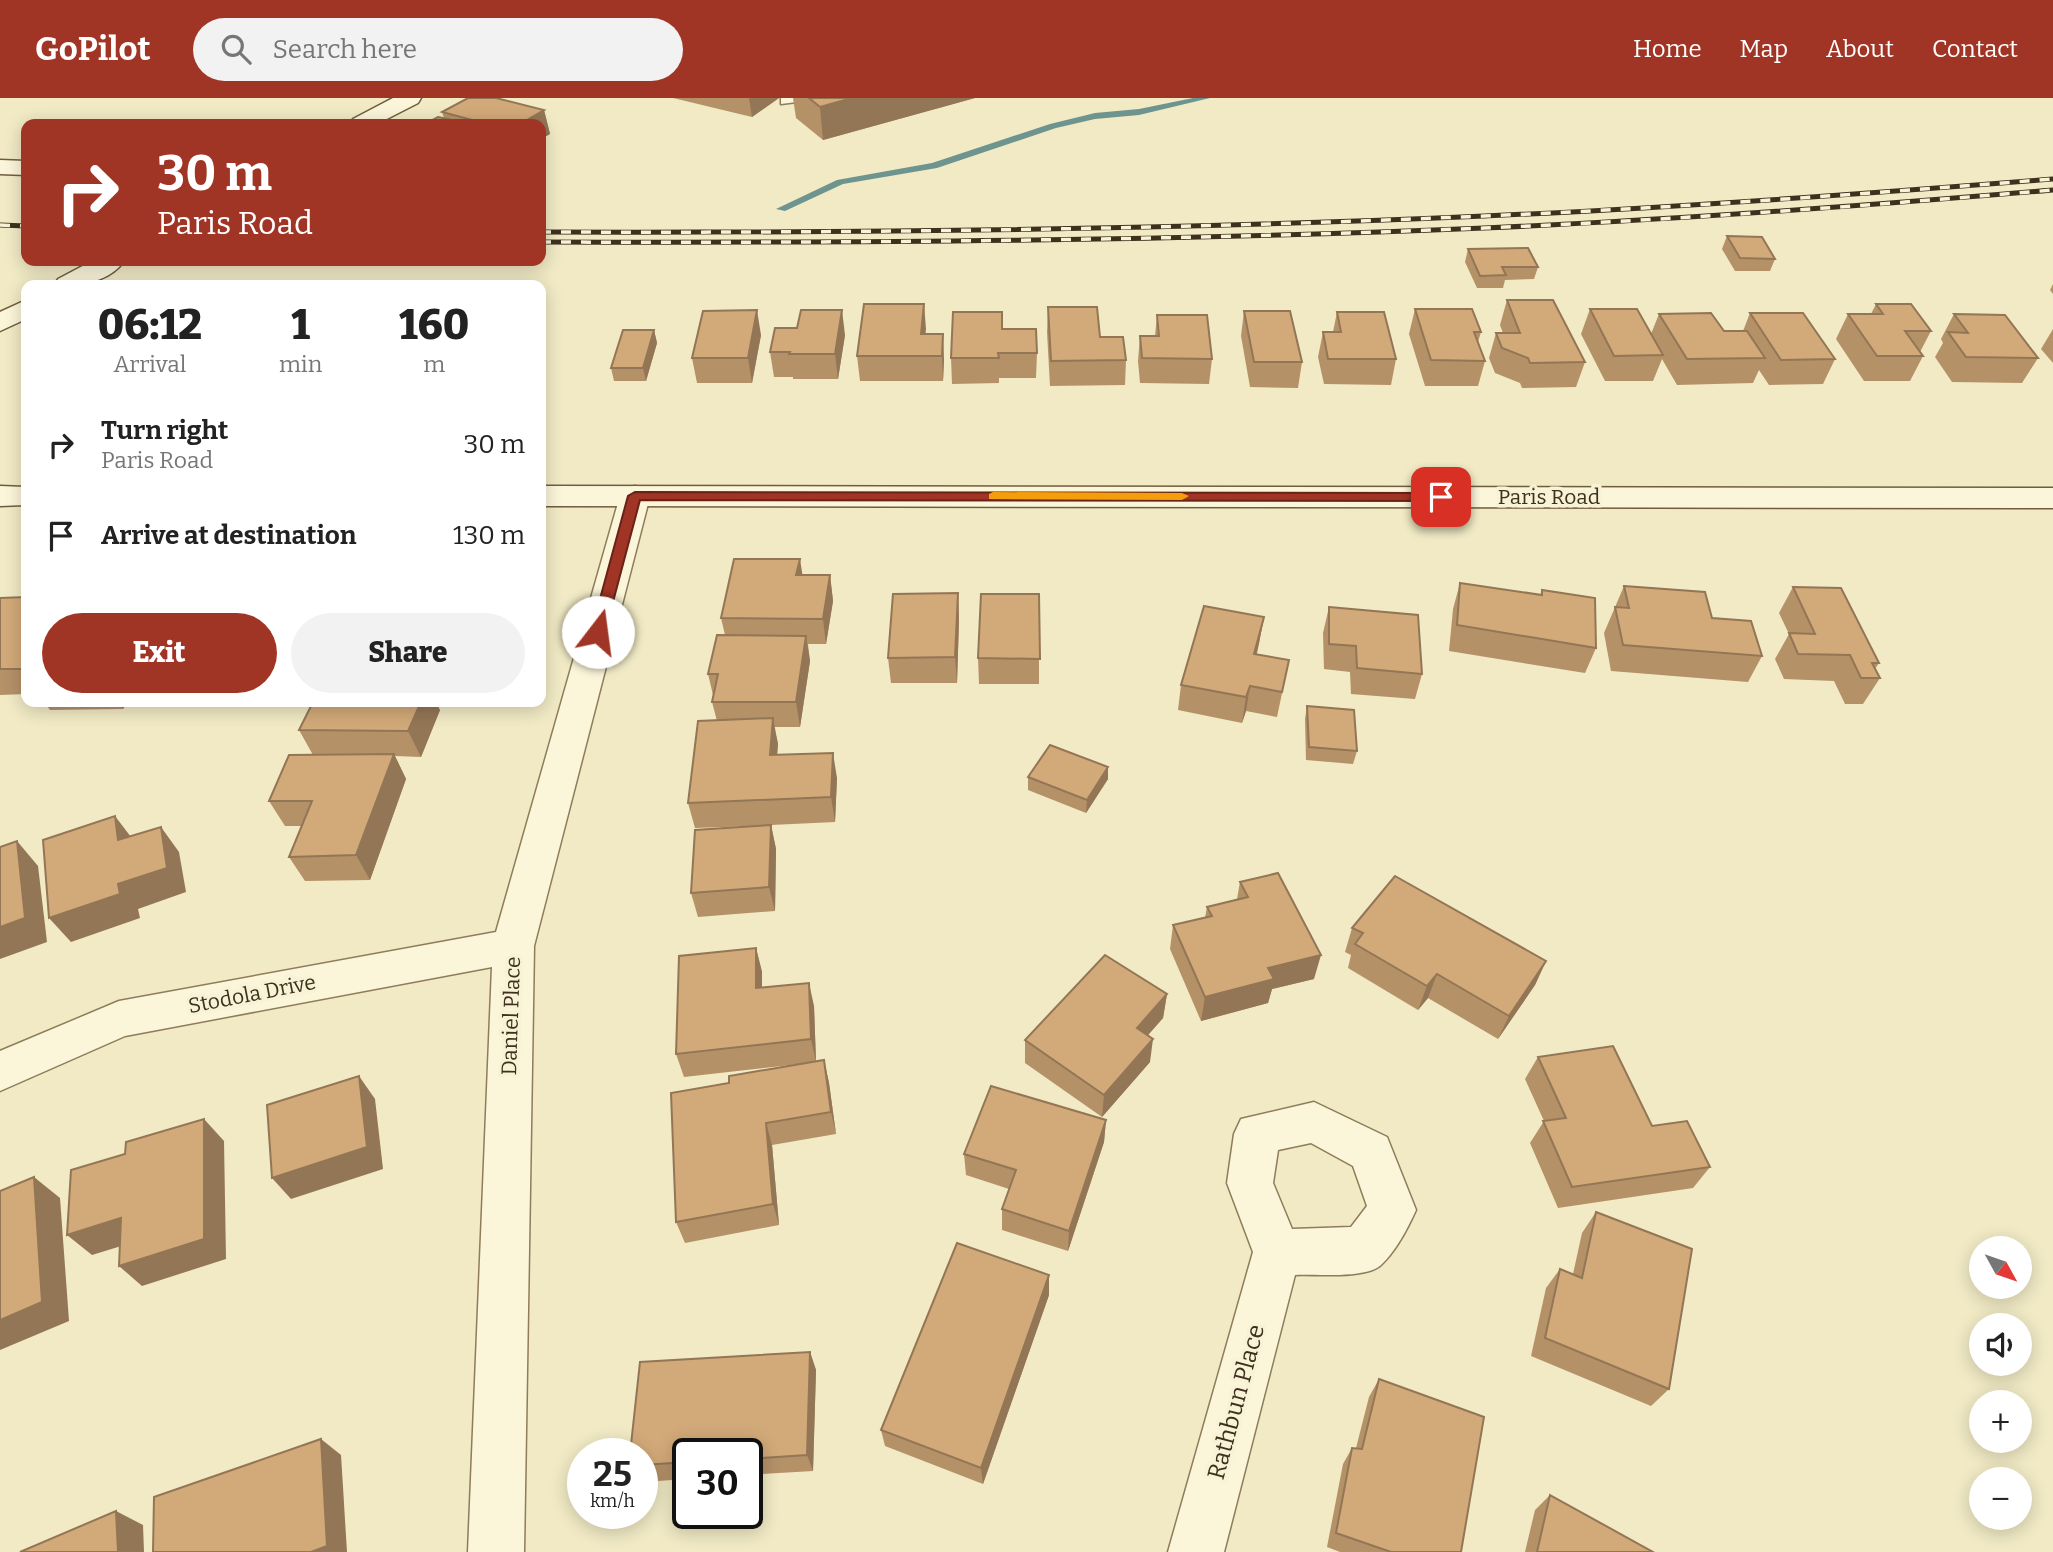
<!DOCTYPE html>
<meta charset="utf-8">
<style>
:root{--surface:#fff;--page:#f2f2f2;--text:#222;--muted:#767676;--accent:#a13525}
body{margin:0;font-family:Bitter,serif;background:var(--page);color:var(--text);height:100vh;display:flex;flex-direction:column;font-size:26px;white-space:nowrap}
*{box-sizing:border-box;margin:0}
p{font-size:23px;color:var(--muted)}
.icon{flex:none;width:38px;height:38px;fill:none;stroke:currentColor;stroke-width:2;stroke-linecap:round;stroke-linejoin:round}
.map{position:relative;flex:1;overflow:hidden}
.details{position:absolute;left:21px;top:182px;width:525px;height:427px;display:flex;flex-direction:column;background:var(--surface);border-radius:14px;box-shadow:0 4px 18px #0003}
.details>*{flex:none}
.guide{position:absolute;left:21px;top:21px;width:525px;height:147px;border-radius:14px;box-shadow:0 4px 18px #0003;background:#a13525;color:#fff;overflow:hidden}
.needle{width:46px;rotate:130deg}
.buttons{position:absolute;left:1969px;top:1138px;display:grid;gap:14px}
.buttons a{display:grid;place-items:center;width:63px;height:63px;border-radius:50%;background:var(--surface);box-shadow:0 4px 18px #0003;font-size:35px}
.speed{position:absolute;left:567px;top:1340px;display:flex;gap:14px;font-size:35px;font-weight:700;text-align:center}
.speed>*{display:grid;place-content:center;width:91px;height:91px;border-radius:50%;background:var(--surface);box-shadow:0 4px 18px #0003;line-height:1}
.speed small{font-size:18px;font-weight:400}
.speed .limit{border:4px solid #111;border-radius:10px;background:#fff;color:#111}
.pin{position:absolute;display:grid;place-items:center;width:60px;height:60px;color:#fff;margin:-30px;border-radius:14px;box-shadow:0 4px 10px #0006}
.me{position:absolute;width:77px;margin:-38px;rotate:15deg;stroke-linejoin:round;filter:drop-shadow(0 0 5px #0008)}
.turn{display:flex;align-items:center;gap:24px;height:147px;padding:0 21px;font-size:32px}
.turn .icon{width:91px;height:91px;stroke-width:2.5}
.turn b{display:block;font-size:49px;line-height:60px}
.eta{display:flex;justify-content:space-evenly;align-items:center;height:119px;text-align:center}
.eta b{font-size:42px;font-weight:800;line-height:49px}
.cta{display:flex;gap:14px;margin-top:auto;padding:14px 21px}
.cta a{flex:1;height:80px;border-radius:42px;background:var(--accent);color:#fff;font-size:28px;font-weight:800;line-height:80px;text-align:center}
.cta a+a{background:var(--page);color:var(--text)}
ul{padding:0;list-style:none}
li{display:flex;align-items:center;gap:21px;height:91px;padding:0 21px}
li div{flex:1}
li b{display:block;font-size:26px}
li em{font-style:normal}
header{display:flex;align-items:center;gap:42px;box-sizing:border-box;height:98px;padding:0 35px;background:var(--accent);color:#fff}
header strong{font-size:33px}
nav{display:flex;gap:38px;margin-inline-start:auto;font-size:24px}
.search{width:490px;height:63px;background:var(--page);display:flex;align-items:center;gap:18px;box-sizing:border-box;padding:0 24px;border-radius:38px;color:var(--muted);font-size:26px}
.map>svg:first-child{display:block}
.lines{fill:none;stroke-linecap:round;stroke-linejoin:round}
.stream{fill:#6d948f;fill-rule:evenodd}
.lane-casing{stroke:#8e7c5a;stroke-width:3}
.street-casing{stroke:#8e7c5a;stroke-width:3}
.secondary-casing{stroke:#705d3d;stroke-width:3}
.lane{fill:#fbf5da;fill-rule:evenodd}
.street{fill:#fbf5da;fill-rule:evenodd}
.secondary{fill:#fbf5da;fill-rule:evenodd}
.rail-casing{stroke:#3d311e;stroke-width:5}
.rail{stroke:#f8f2d6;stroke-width:3.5;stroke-dasharray:10;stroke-linecap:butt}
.wall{fill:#b59168}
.shaded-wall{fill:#937655}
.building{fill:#d2a979;stroke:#937655;stroke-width:2}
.route{fill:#a13525;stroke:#692218;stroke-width:2}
.slow{fill:#f59e0b}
.labels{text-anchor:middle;stroke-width:7;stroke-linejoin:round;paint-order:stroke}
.street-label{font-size:21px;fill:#3d311e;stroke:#f8f2d6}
.near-street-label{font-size:24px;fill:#3d311e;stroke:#f8f2d6}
</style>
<header>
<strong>GoPilot</strong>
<div class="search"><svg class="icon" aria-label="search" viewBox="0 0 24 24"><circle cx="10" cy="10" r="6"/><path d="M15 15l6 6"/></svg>Search here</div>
<nav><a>Home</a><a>Map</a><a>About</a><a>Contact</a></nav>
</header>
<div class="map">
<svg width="2053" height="1454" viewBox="0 0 2053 1454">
<rect width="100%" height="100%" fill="#f1eac5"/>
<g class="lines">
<polygon class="stream" points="1193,0 1210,0 1139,17 1095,21 1056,30 937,70 843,86 785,113 776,111 837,82 932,65 1050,26 1095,15 1139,11"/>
<defs>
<polygon id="lane" points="781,0 807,0 805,3 781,6"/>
<g id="street">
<polygon points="635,388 646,391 650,398 534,848 524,1454 468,1454 492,869 125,938 0,993 0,953 119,903 496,834 620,398 624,391"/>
<path d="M 1314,1004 L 1387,1039 L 1416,1112 C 1408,1130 1395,1154 1381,1167 C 1366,1181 1316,1176 1295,1177 L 1224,1454 L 1168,1454 L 1253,1154 L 1227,1085 L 1234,1036 L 1241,1021 ZM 1311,1045 L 1353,1068 L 1367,1108 L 1351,1129 L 1292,1131 L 1273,1085 L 1278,1052 Z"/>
</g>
<g id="secondary">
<polygon points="393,0 421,0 418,5 377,26 350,26 353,21"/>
<polygon points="0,62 26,63 26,77 0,76"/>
<path d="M 92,163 L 124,163 C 109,185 78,188 54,187 L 58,181 Z"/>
<polygon points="26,202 26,221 0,233 0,214"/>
<polygon points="0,388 26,389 26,407 0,408"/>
<polygon points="541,388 2053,390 2053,410 541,408"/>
</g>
</defs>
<use href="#lane" class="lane-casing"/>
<use href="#street" class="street-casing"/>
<use href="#secondary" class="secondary-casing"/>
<use href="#lane" class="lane"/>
<use href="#street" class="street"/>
<use href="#secondary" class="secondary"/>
<defs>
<g id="rail">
<polyline points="0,127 26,128"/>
<path d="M 541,134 C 855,135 1170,132 1484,118 C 1674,110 1863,96 2053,81"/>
<path d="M 541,144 C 855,145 1170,143 1484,130 C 1674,122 1863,108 2053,92"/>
</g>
</defs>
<use href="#rail" class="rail-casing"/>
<use href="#rail" class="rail"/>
</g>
<g class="wall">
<polygon points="673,0 779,0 752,19"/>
<polygon points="793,0 975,0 823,42 796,20"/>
<polygon points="544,12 550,36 541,41 541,26 425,26 444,20 442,14"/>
<polygon points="1727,138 1775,161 1770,173 1735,173 1722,151"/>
<polygon points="1468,151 1538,169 1534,181 1505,182 1503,190 1477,190 1465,164"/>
<polygon points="2053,186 2053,196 2050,192"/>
<polygon points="1507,202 1585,264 1576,289 1522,290 1520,285 1495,275 1489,260 1496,235 1503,235 1500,227"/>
<polygon points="924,206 925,236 944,261 943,283 860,283 857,258"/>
<polygon points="1876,206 1931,233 1920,254 1923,258 1910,283 1864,283 1836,241 1848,216 1871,216"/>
<polygon points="1048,209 1100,239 1126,262 1125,287 1050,288 1047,234"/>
<polygon points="1415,211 1481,234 1478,244 1485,263 1478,288 1425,288 1409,236"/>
<polygon points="1590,211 1651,236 1659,216 1724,233 1743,233 1750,215 1835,261 1823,286 1769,287 1759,272 1753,285 1677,287 1662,261 1653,283 1605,283 1581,236"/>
<polygon points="1244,213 1302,264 1298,290 1250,289 1241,238"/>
<polygon points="1337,214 1396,261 1391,287 1324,286 1318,259 1323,234 1333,234"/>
<polygon points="1954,216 2038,260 2022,285 1952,284 1935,259 1943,245 1941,241"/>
<polygon points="1157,217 1212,261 1209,286 1140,285 1138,263 1140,238 1155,238"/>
<polygon points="1002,231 1037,255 1036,280 999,280 999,285 952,286 951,260"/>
<polygon points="2053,231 2053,265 2041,251"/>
<polygon points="654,232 657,245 646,283 614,283 611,270"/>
<polygon points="761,237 752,285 697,285 692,260"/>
<polygon points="845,237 838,281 793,281 793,279 774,279 770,254"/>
<polygon points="802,477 830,477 833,503 826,546 808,546 810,563 800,629 774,629 778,646 777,657 837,680 835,724 771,727 776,751 775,813 698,819 691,795 753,728 695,730 688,705 717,623 712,604 713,597 708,576 725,537 721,520"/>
<polygon points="1460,485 1540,497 1542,492 1596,550 1585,575 1449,553 1453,511"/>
<polygon points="1624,488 1712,520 1762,558 1748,584 1611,573 1604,535"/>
<polygon points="1793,489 1879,565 1875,571 1880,580 1863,606 1845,606 1834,583 1784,581 1775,561 1789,536 1779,515"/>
<polygon points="958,495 959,521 957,585 891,585 888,560"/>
<polygon points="1039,496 1039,586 979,586 978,560"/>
<polygon points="26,499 26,596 0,597 0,500"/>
<polygon points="1329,509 1422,576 1415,601 1351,596 1350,574 1324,571 1323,535"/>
<polygon points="1264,519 1257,556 1289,562 1277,619 1246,613 1242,625 1178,612 1181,587"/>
<polygon points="44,604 127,604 123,611 50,612"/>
<polygon points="1307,608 1357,653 1353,666 1306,662 1305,621"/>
<polygon points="440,612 421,659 395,658 406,681 370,782 305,783 289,759 301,728 285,728 269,703 313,657 299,632"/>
<polygon points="1108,669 1108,681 1086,715 1028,692 1028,679"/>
<polygon points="1240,784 1314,881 1272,891 1268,905 1201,923 1170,851 1173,827 1205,820 1207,809 1237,801"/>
<polygon points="1352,830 1546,863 1535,887 1498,941 1428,900 1418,912 1348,870 1351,857 1345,854"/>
<polygon points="756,850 762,874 762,889 814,908 816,963 824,962 829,985 836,1036 772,1047 779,1127 685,1145 676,1124 729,985 808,965 684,979 676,956"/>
<polygon points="1167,896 1163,920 1148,937 1150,964 1102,1019 1025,965 1025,942"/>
<polygon points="1538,959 1710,1069 1693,1090 1558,1110 1530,1045 1544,1023 1525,981"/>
<polygon points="1106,1022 1104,1044 1068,1153 1002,1132 1002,1111 1009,1091 966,1077 964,1056"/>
<polygon points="1596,1114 1669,1291 1651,1308 1531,1258 1546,1190 1560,1171 1573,1176 1582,1135"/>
<polygon points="1049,1197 983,1386 885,1348 881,1332"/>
<polygon points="810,1254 816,1272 813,1373 747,1377 747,1356 688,1356 688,1381 642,1384 642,1356"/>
<polygon points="1379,1281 1461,1454 1340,1454 1327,1449 1343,1366 1352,1350 1356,1350 1369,1299"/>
<polygon points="1550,1397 1653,1454 1525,1454 1535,1412"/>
</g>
<g class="shaded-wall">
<polygon points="749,0 779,0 752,19"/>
<polygon points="852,0 975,0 823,42 820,9"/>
<polygon points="544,12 550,36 541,41 541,26 520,26"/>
<polygon points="924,206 926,231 923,261 921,236"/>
<polygon points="757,212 761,237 752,285 748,260"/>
<polygon points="842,212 845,237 838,281 835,256"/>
<polygon points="654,232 657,245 646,283 643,270"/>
<polygon points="943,236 944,261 943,283 942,258"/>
<polygon points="800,461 804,487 796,477"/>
<polygon points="830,477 833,503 826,546 823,521"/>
<polygon points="958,495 959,521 957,585 955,559"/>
<polygon points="1264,519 1259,545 1250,581 1254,556"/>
<polygon points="806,538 810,563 800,629 796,604"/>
<polygon points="1250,588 1246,613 1242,625 1246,599"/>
<polygon points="118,604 127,604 123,611"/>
<polygon points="421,604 436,604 440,612 421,659 408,633"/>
<polygon points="773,620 778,646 775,682 770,657"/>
<polygon points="833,655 837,680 835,724 831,699"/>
<polygon points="394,656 406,681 370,782 356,757"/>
<polygon points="1108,669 1108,681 1086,715 1087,702"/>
<polygon points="115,718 134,743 118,742"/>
<polygon points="771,727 776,751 775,813 769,789"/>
<polygon points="161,729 179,754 186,794 138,811 140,820 71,844 49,820 118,786"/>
<polygon points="17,743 38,768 47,844 0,861 0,829"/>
<polygon points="756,850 762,874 762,913 756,890"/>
<polygon points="1321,857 1314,881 1272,891 1268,905 1201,923 1205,899 1268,870"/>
<polygon points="1546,863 1535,887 1498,941 1509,918"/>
<polygon points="1437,876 1428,900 1418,912 1427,888"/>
<polygon points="809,885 814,908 816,964 811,941"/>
<polygon points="1167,896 1163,920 1134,953 1137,930"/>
<polygon points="1153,941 1150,964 1102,1019 1104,997"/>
<polygon points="824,962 829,985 836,1036 831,1014"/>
<polygon points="359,978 375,1001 383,1071 291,1101 272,1080"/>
<polygon points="204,1021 224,1043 226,1161 142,1188 119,1168"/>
<polygon points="1106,1022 1104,1044 1068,1153 1069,1133"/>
<polygon points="766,1025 772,1047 779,1127 773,1106"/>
<polygon points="34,1079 60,1100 69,1223 0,1252 0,1222"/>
<polygon points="121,1120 144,1141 92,1157 67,1137"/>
<polygon points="1049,1177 1049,1197 983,1386 981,1370"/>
<polygon points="810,1254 816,1272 813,1373 807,1357"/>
<polygon points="321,1341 341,1357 347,1454 311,1454"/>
<polygon points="116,1413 143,1427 144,1454 118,1454"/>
</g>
<g class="building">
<polygon points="468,0 496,0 544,12 520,26 487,26 442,14"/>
<polygon points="809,0 852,0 820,9"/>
<polygon points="438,19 470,26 425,26"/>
<polygon points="1727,138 1762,139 1775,161 1740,160"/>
<polygon points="1528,150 1538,169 1502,169 1506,177 1480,178 1468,151"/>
<polygon points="1507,202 1553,202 1585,264 1530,265 1528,260 1502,250 1496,235 1520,235"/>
<polygon points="864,206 924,206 921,236 943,236 942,258 857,258"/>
<polygon points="1876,206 1911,206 1931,233 1905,233 1923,258 1877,258 1848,216 1883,216"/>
<polygon points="1048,209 1097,209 1100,239 1123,239 1126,262 1051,263"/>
<polygon points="1415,211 1472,211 1481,234 1474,234 1485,263 1431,262"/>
<polygon points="1590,211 1637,211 1663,257 1614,258"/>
<polygon points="757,212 748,260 692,260 703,213"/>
<polygon points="801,212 842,212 835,256 789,256 790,254 770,254 775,230 797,230"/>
<polygon points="1244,213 1290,213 1302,264 1254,264"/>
<polygon points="953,214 1002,214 1002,231 1036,231 1037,255 998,255 999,260 951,260"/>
<polygon points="1337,214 1384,214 1396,261 1328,261 1323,234 1341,234"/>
<polygon points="1711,215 1724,233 1747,233 1765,260 1687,261 1659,216"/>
<polygon points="1750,215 1803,215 1835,261 1781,262"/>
<polygon points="1954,216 2005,217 2038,260 1966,259 1948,234 1968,235"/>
<polygon points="1157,217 1207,217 1212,261 1142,260 1140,238 1159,238"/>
<polygon points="623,232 654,232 643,270 611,270"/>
<polygon points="734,461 800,461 796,477 830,477 823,521 721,520"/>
<polygon points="1460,485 1542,497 1542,492 1595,500 1596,550 1457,527"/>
<polygon points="1624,488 1705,494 1712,520 1751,523 1762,558 1623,547 1615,509 1629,510"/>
<polygon points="1793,489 1841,490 1879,565 1872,565 1880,580 1861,580 1850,557 1798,556 1789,535 1815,536"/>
<polygon points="958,495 955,559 888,560 893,496"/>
<polygon points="981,496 1039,496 1040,561 978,560"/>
<polygon points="26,499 26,571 0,571 0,500"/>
<polygon points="1204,508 1264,519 1254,556 1289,562 1282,594 1250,588 1246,599 1181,587"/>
<polygon points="1329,509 1418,517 1422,576 1357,570 1356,548 1329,546"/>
<polygon points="717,537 806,538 796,604 712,604 718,576 708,576"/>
<polygon points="313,604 421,604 408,633 299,632"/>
<polygon points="1307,608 1354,612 1357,653 1309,649"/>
<polygon points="773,620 770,657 833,655 831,699 688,705 698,623"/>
<polygon points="1050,647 1108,669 1087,702 1028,679"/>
<polygon points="394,656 356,757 289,759 312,703 269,703 289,657"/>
<polygon points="115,718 118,742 161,729 167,770 118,786 120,796 49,820 43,742"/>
<polygon points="771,727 769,789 691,795 695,732"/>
<polygon points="17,743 25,820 0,829 0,749"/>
<polygon points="1278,775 1321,857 1268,870 1274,881 1205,899 1173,827 1212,818 1207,809 1248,799 1240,784"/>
<polygon points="1395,778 1546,863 1509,918 1437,876 1427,888 1355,846 1363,835 1352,830"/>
<polygon points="756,850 756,890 809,885 811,941 676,956 679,858"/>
<polygon points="1105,857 1167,896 1137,930 1153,941 1104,997 1025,942"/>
<polygon points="1613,948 1652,1028 1687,1023 1710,1069 1572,1089 1543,1023 1566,1020 1538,959"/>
<polygon points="824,962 831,1014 766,1025 773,1106 676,1124 671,995 729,985 729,978"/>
<polygon points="359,978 367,1049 272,1080 267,1007"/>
<polygon points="991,988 1106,1022 1069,1133 1002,1111 1016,1072 964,1056"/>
<polygon points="204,1021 204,1141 119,1168 121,1120 67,1137 71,1072 125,1056 126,1044"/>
<polygon points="34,1079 42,1204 0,1222 0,1093"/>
<polygon points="1596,1114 1692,1151 1669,1291 1545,1240 1560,1171 1582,1180"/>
<polygon points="957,1145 1049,1177 981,1370 881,1332"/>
<polygon points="810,1254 807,1357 747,1361 747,1356 688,1356 688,1364 642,1367 642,1356 630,1356 640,1264"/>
<polygon points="1379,1281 1484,1319 1461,1454 1391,1454 1336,1435 1352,1350 1362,1351"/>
<polygon points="321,1341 327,1448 311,1454 153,1454 154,1399"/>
<polygon points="1550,1397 1653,1454 1537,1454"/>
<polygon points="116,1413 118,1454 20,1454"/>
</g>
<polygon class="route" points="635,394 1441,395 1448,399 1441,403 640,402 605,534 598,538 591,534 628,398"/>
<polygon class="slow" points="993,394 1182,395 1189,398 1182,402 989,401 989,396"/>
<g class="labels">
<g class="street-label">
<text x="1549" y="406">Paris Road</text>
<text transform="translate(252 896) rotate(-11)" y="7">Stodola Drive</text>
<text transform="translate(511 918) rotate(-88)" y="7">Daniel Place</text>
</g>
<g class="near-street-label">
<text transform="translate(1236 1304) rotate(-75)" y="8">Rathbun Place</text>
</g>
</g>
</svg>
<div class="buttons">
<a><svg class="needle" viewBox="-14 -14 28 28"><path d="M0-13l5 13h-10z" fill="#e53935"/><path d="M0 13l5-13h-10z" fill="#767676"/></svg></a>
<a><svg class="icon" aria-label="sound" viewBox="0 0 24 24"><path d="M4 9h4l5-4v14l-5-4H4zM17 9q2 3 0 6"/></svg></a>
<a>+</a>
<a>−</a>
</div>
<div class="speed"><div>25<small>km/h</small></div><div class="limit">30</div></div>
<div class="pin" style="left:1441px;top:399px;background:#d93025"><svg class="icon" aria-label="arrive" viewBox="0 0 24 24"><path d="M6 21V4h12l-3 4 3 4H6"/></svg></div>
<svg class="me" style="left:598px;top:534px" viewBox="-20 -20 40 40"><circle r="19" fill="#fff"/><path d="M0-13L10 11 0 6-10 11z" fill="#a13525"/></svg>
<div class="guide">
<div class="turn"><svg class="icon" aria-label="right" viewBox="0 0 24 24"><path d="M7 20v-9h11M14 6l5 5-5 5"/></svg><div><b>30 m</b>Paris Road</div></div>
</div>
<section class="details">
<div class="eta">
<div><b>06:12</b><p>Arrival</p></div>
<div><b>1</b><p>min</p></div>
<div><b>160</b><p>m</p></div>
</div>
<ul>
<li><svg class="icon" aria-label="right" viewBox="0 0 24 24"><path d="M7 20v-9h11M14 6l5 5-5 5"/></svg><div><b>Turn right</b><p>Paris Road</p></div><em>30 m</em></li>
<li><svg class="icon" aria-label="arrive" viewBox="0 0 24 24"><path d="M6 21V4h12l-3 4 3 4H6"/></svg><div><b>Arrive at destination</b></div><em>130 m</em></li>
</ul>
<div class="cta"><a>Exit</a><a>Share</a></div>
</section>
</div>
